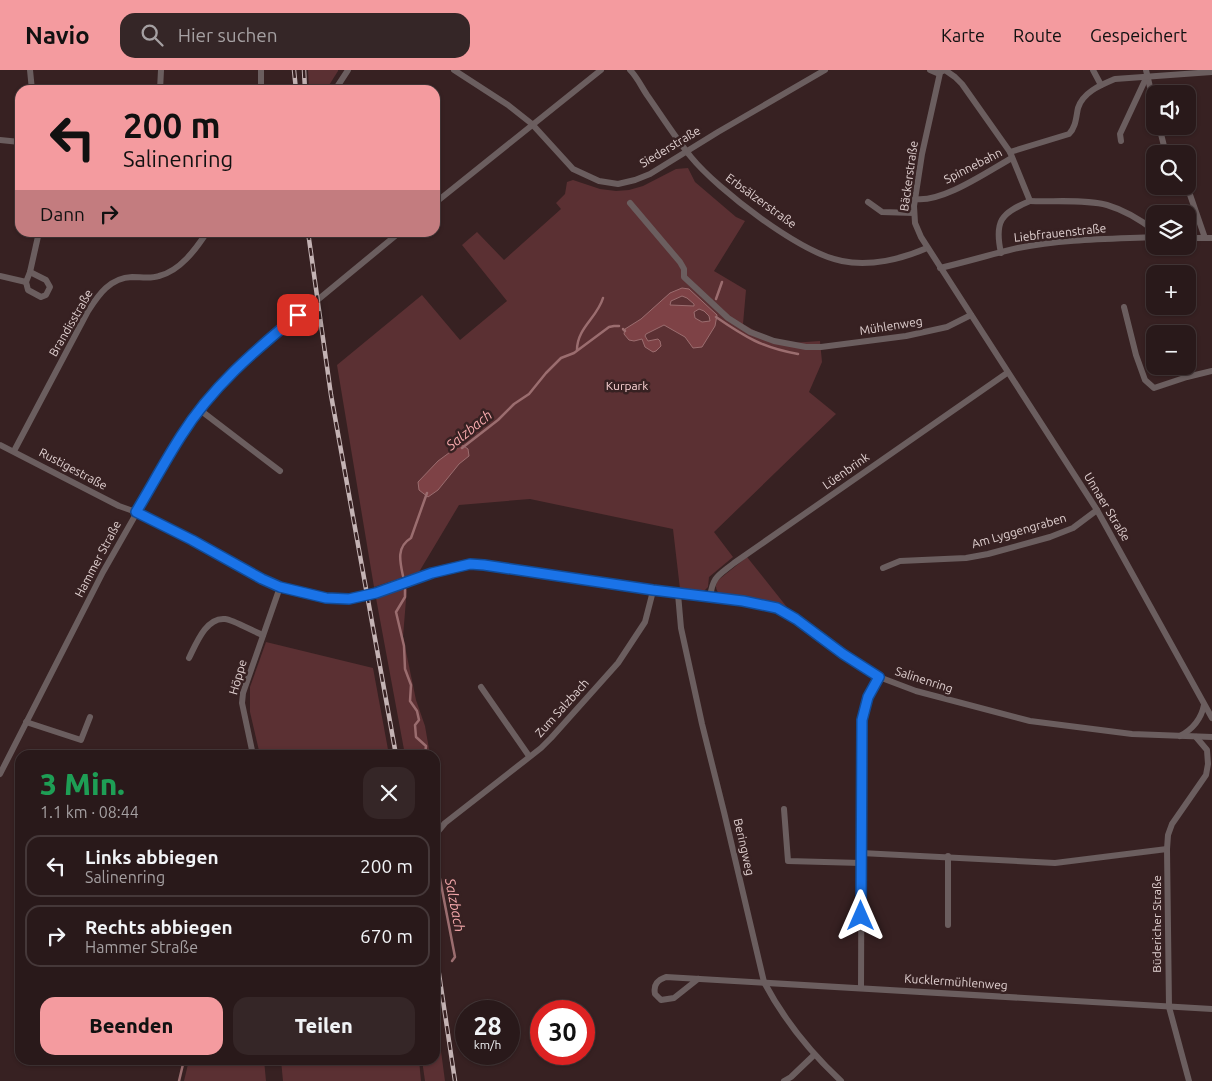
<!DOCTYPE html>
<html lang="de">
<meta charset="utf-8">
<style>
:root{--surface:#29191a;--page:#352627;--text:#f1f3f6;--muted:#a5a0a2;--line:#453839;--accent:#f49b9f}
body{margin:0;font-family:Ubuntu,sans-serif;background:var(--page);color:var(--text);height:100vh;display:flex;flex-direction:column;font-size:19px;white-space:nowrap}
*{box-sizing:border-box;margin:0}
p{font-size:16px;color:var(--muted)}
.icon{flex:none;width:28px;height:28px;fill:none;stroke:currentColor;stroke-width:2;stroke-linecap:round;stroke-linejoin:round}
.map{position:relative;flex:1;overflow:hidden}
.panel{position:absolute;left:15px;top:680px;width:425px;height:315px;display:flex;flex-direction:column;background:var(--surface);border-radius:15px;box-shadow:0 1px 4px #0004,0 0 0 1px var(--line)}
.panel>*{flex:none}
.top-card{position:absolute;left:15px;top:15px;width:425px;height:152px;border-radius:15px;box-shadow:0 1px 4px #0004,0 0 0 1px var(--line);background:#f49b9f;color:#111;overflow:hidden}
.tools{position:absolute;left:1146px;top:15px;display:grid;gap:10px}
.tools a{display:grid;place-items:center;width:50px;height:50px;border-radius:10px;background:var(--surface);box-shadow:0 1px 4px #0004,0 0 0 1px var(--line);font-size:25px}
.speed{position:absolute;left:455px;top:930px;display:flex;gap:10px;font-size:25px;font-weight:700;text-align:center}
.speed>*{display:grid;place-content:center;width:65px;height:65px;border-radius:50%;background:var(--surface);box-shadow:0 1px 4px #0004,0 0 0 1px var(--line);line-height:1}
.speed small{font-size:12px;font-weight:400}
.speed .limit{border:8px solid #d22;background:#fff;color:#111}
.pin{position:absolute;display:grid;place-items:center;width:42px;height:42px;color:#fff;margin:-21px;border-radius:10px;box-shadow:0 2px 8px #0006}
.me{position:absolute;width:55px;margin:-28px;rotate:0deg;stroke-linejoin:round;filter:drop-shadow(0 0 4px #0008)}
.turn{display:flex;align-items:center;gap:18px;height:105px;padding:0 25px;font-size:22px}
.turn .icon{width:65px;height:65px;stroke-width:2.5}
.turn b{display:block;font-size:35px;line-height:42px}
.then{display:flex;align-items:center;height:48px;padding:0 25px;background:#0003;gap:10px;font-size:19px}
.round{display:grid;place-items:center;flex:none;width:52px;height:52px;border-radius:15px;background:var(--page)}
.overview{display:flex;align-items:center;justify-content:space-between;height:85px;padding:0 25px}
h1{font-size:30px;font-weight:800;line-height:38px;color:#1e9e55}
.action{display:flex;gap:10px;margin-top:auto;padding:10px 25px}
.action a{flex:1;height:58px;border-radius:15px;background:var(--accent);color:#111;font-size:20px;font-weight:800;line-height:58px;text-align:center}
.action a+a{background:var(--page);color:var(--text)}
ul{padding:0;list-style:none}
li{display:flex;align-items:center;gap:15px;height:62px;margin:0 10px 8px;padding:0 15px;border:2px solid var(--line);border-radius:15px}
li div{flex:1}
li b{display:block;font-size:19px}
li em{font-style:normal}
header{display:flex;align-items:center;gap:30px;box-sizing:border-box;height:70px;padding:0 25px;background:var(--accent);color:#111}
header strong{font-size:24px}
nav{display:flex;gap:28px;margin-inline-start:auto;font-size:18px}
.search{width:350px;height:45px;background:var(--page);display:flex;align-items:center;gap:12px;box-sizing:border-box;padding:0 18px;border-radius:15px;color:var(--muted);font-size:19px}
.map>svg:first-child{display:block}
.green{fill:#5b3033}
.water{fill:#7e4246;stroke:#9b6d6f;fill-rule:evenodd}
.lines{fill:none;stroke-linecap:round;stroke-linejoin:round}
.stream{stroke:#9b6d6f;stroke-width:2.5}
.street{stroke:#6b5e5f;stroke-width:6}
.rail-casing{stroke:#c4b3b4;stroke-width:4.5}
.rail{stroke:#372122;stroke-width:2.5;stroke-dasharray:8;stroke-linecap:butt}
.route-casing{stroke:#114b97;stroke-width:12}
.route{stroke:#1a73e8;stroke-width:9}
.labels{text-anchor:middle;stroke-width:5;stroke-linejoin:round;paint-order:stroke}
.street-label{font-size:12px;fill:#e0d0d0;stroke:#372122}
.park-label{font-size:12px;fill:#fcd4d5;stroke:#372122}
.water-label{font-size:14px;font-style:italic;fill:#f5a9ac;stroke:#372122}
</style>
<header>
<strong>Navio</strong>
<div class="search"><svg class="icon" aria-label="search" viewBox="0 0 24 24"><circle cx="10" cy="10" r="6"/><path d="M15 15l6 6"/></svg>Hier suchen</div>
<nav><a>Karte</a><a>Route</a><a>Gespeichert</a></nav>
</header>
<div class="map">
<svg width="1212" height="1011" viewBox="0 0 1212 1011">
<rect width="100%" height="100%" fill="#372122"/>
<g class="green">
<polygon points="308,0 338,0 338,1 326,20 309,20"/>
<polygon points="688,98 695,112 736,147 745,151 714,201 746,220 743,254 766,267 791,273 820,271 822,292 809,322 836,344 714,462 733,487 709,507 708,517 704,521 680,519 673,459 530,429 459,435 419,502 374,517 337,295 422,225 460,270 507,231 462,175 477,162 504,190 561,139 556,133 565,124 567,112 573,110 600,119 616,121 629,120 643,116 676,99"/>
<path d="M 747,487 L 790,541 L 771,533 L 720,525 C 716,520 715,517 717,511 Z"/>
<polygon points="407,517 403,567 416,630 425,656 430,685 405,685 376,528"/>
<polygon points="266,572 373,598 389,685 260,685 250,642 250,617"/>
<polygon points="435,708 439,751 435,756"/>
<polygon points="435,936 445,1011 425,1011 422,990 435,990"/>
<polygon points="189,990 264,990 266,1011 184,1011"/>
<polygon points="281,990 419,990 421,1011 283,1011"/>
</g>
<g class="water">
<path d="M 682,218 L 689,219 L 717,245 L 715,256 L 702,277 L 693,278 L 685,267 L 664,255 L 646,264 L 645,266 L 648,271 L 658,269 L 660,271 L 661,276 L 656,281 L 653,282 L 645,277 L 642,269 L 634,271 L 629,270 L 624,264 L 625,259 L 641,249 L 670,223 ZM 682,226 L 687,228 L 694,234 L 694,236 L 670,235 L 671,231 ZM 699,239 L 704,241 L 709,246 L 710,251 L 702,252 L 695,248 L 694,242 Z"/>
<polygon points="461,374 468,379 469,386 459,394 438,420 428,427 419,420 418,412 438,391"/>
</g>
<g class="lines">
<g class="stream">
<polyline points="716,229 722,212"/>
<path d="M 716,247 C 745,267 763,278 798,284"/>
<polyline points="623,259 625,261"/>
<path d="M 577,280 C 577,258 597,248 603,228"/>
<polyline points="462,378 498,350 514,334 529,324 546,303 561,288 574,283 609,257 614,256 619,256"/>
<path d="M 403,506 C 400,492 396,477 411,468 L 427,423"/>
<polyline points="405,520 405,527 396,542 404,576 405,599 411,615 410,631 417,641 419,650 415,655 416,667 426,676 425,685"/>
<polyline points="435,783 455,887 452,891"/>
<polyline points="179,1011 184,990"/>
</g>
<g class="street">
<polyline points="30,0 32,20"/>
<polyline points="261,0 261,20"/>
<polyline points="454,0 508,35 532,54 573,99 599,111 618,114 635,110 650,104 718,62 825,0"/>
<path d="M 630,0 C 637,7 641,16 647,25 C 661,45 675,67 691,87 C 718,120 800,183 842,191 C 870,197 902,189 927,178"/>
<polyline points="930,0 937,3 943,1"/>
<path d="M 945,0 L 955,7 L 962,14 L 1010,82 L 1030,131 C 1001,143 994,151 1001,183"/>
<polyline points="1093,0 1101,15"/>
<polyline points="1146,0 1155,38"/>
<polyline points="940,3 922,84 914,136 915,153 921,167 1097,440 1212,648"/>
<polyline points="160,20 161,0"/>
<polyline points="335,20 348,0"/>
<polyline points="1159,56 1164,76 1172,84"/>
<polyline points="0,70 20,72"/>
<polyline points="1121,71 1120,64 1147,6"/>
<path d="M 1010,82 L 1069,64 C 1076,57 1076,47 1078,38 C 1083,22 1101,15 1115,9 L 1212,2"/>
<polyline points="1187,116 1205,168"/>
<path d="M 915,129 C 943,133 988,101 1012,88"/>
<path d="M 1030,131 C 1053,132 1085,129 1107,135 C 1124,140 1142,151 1155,161"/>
<polyline points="868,132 882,142 914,143"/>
<polyline points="435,133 601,0"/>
<polyline points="630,133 680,192 684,199 684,207 728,248 750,262 774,271 806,277 821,277 906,266 947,257 971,245"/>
<polyline points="1188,168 1212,168"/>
<path d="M 940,198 C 966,192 992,184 1018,178 C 1063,169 1109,169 1155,167"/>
<polyline points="0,206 26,212"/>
<polyline points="26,212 28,220 41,227 46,225 50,217 46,210 30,202"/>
<polyline points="26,212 30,202 39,162"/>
<polyline points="1124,237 1136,285 1145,310 1154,318 1187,307 1212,301"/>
<polyline points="200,340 280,401"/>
<polyline points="0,375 119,436 136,442 192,470 262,509 280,517 326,528 349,529 376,523 433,503 470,494 483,495 653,521 743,531 777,539 797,549 843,584 879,607 916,621 1030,651 1132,664 1212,667"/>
<path d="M 14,381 L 88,241 C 99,224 110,208 132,207 C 141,207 151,209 159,206 C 180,201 196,179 207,162"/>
<polyline points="883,498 900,491 966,488 988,484 1050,467 1073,458 1097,440"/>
<path d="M 678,524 L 681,558 L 702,654 L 724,742 L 764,912 C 784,950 810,982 841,1011"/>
<path d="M 710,527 C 713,506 718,506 734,493 L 1007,303"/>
<path d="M 189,588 C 196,574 206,547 225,549 C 234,550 254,562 263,565"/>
<polyline points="481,617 529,686"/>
<polyline points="26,652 81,670 90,647"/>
<path d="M 1180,666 C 1193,659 1201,650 1204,635"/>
<polyline points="253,685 242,633 243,623 280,517"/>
<polyline points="0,704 103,502 181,365 216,320 252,284 400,162"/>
<polyline points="784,739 788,791 861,793"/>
<polyline points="435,765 445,753 541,678 551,668 618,593 645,552 653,521"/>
<polyline points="861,783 1055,793 1167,779"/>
<polyline points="948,855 948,786"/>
<path d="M 698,909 L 674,928 L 661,930 L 655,924 C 653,914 658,910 666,907 L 1212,939"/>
<polyline points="861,918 862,650 868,627 879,607"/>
<polyline points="784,1011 791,1007 814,985"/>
<polyline points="1189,1011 1169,937 1167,779 1168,765 1172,754 1206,705 1208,694 1207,680 1196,667"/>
</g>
<defs>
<g id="rail">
<polyline points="294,0 296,20"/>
<polyline points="304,0 305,20"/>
<polyline points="308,162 331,325 396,685"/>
<polyline points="435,877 455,1011"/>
</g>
</defs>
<use href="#rail" class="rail-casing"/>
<use href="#rail" class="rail"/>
</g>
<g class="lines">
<defs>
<path id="route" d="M 298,245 C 254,281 211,318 181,366 C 165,391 151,417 136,442 L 192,470 L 262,509 L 280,517 L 326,528 L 349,529 L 376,523 L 432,503 L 470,494 L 484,495 L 653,520 L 743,531 L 777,538 L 796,549 L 843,584 L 879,607 L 868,627 L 862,650 L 861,846"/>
</defs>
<use href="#route" class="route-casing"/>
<use href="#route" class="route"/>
</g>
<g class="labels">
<g class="street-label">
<text transform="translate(670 77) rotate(-31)" y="4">Siederstraße</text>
<text transform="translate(973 96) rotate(-27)" y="4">Spinnebahn</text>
<text transform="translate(909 106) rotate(-82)" y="4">Bäckerstraße</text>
<text transform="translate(761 131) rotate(36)" y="4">Erbsälzerstraße</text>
<text transform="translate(1060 163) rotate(-6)" y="4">Liebfrauenstraße</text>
<text transform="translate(71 253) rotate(-60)" y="4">Brandisstraße</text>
<text transform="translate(891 256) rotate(-9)" y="4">Mühlenweg</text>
<text transform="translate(73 399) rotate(28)" y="4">Rustigestraße</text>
<text transform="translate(846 401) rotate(-35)" y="4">Lüenbrink</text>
<text transform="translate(1107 437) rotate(59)" y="4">Unnaer Straße</text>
<text transform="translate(1019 461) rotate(-16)" y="4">Am Lyggengraben</text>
<text transform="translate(98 489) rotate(-62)" y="4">Hammer Straße</text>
<text transform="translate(238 607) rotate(-74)" y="4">Höppe</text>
<text transform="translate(924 610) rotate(18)" y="4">Salinenring</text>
<text transform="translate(562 638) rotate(-48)" y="4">Zum Salzbach</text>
<text transform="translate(744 777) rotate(77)" y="4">Beringweg</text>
<text transform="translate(1157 854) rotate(-90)" y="4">Büdericher Straße</text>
<text transform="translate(956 912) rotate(4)" y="4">Kucklermühlenweg</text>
</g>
<g class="park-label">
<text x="627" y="320">Kurpark</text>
</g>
<g class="water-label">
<text transform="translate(469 360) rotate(-39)" y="5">Salzbach</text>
<text transform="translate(455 835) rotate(79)" y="5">Salzbach</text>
</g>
</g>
</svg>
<div class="tools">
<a><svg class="icon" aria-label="sound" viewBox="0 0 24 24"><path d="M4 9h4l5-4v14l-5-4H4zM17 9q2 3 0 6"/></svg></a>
<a><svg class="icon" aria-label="search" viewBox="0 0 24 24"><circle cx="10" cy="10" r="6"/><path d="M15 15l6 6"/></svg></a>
<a><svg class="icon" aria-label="layers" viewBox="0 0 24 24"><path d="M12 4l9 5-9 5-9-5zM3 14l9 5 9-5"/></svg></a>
<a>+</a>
<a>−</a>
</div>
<div class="speed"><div>28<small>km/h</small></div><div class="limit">30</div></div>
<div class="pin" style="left:298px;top:245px;background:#d93025"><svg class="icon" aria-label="arrive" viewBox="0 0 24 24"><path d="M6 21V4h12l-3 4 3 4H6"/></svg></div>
<svg class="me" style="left:861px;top:846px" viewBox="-20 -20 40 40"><path d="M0-17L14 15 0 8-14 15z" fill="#1a73e8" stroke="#fff" stroke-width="4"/></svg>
<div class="top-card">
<div class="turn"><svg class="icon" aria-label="left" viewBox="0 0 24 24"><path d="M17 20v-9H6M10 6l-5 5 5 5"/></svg><div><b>200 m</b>Salinenring</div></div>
<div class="then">Dann<svg class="icon" aria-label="right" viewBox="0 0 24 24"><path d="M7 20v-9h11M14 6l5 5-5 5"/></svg></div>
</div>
<section class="panel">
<div class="overview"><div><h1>3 Min.</h1><p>1.1 km · 08:44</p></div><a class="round"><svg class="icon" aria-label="close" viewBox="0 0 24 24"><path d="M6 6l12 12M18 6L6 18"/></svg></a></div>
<ul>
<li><svg class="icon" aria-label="left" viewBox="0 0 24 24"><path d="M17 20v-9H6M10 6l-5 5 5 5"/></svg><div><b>Links abbiegen</b><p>Salinenring</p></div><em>200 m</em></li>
<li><svg class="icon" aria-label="right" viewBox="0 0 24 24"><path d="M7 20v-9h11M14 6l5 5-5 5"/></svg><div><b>Rechts abbiegen</b><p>Hammer Straße</p></div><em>670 m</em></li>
</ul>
<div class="action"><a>Beenden</a><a>Teilen</a></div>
</section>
</div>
